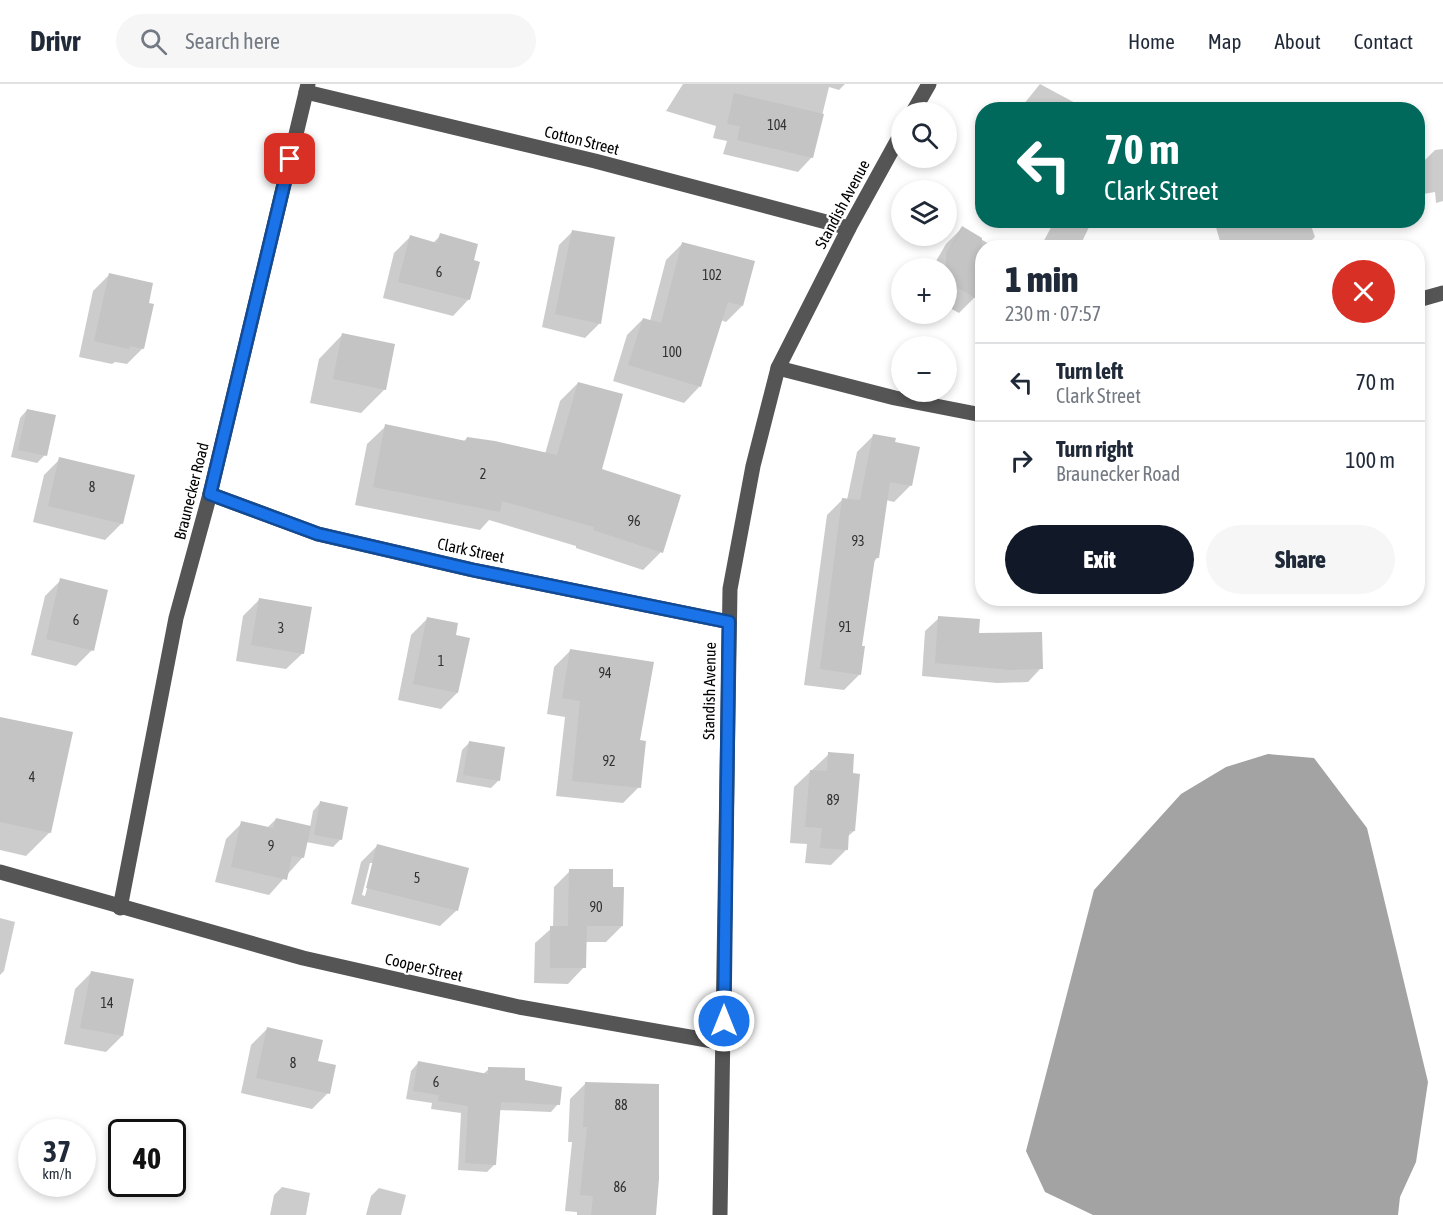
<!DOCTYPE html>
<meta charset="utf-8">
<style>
:root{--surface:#fff;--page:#f6f6f7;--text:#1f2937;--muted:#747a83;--line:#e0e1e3;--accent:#111827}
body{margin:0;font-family:"Asap Condensed",sans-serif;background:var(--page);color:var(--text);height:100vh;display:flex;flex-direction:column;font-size:22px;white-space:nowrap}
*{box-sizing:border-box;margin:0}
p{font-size:20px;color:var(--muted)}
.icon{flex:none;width:33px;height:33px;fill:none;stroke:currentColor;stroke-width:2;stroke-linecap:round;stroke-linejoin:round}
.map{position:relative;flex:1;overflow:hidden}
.sheet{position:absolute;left:975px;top:156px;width:450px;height:366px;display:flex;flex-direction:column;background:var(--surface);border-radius:24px;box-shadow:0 3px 9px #0003}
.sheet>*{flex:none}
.guide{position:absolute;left:975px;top:18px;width:450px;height:126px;border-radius:24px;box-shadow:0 3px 9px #0003;background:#00695c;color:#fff;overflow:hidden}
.fabs{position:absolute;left:891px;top:18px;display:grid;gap:12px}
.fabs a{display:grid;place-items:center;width:66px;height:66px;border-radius:50%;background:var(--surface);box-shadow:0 3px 9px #0003;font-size:30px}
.speed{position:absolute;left:18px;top:1035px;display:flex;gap:12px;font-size:30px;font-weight:700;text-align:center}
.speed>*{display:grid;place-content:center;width:78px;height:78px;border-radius:50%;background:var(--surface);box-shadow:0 3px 9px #0003;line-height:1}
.speed small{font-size:15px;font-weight:400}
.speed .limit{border:3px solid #111;border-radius:9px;background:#fff;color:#111}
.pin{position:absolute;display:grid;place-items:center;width:51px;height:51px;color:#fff;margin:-26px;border-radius:12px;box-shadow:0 3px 9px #0006}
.me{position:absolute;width:66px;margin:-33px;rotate:0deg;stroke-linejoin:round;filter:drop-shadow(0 0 4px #0008)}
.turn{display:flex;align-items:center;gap:21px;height:126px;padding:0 30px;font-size:27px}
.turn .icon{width:78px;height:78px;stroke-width:2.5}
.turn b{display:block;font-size:42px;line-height:51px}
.round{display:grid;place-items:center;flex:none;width:63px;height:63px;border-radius:32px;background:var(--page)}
.headline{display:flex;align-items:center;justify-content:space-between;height:102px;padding:0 30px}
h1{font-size:36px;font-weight:800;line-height:45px}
.button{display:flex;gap:12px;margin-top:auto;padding:12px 30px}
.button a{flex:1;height:69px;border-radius:36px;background:var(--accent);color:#fff;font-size:24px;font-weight:800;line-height:69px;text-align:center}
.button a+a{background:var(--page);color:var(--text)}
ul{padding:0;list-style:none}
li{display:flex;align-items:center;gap:18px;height:78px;padding:0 30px;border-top:2px solid var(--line)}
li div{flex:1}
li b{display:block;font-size:22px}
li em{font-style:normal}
header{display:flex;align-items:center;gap:36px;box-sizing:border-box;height:84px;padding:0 30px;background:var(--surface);border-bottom:2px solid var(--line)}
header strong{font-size:28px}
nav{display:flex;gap:33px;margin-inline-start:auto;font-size:21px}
.search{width:420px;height:54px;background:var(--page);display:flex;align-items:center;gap:15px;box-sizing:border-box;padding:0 21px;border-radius:33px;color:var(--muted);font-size:22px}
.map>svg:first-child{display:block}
.water{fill:#a3a3a3}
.shadow{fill:#0003;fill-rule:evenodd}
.building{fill:#c4c4c4}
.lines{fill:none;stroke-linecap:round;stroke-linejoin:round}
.minor{stroke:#555;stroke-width:15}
.route-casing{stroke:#114b97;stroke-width:15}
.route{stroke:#1a73e8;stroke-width:10}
.labels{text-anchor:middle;stroke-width:4.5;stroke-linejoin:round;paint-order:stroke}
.number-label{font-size:14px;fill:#313131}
.street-label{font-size:16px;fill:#000;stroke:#fff}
</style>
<header>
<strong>Drivr</strong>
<div class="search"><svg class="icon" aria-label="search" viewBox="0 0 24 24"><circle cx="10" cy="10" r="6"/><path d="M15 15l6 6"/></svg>Search here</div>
<nav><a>Home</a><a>Map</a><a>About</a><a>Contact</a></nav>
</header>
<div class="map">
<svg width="1443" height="1131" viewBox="0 0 1443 1131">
<rect width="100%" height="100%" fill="#fff"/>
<polygon class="water" points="1268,670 1314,674 1367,744 1428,998 1416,1078 1400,1113 1398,1131 1093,1131 1045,1108 1026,1067 1094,806 1181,710 1226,683"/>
<g class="shadow">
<polygon points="683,0 845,0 839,6 829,3 812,73 798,88 723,70 727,57 713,54 716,42 666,27"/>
<polygon points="1040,0 1079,21 1077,26 1019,26"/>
<polygon points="1443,65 1443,117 1436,119 1435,108 1423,110 1419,82 1435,66"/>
<polygon points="1055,136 1083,136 1090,141 1079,164 1040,164"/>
<polygon points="1218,136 1309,136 1315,153 1304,164 1222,164 1215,140"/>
<polygon points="962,144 996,164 982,164 982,200 975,213 959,229 946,222 946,184 932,184 946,160"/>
<polygon points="573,147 613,155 599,240 585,254 542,243 559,161"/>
<polygon points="441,151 469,215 453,232 383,214 394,169 410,153 433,159"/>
<polygon points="682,160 742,222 726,238 721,236 700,302 684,319 613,297 627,251 643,235 650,237 666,176"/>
<polygon points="109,191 143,264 127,280 115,278 112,280 79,273 93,207"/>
<polygon points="342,251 385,305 361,329 310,319 319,275"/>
<polygon points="578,299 600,386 661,468 643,486 576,464 576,462 489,436 480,446 355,421 367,360 386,342 463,358 467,354 545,370 560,317"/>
<polygon points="27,326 45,371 37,379 11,373 20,334"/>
<polygon points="873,352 910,402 894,418 886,416 877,474 873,479 860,563 860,590 844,606 804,601 827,431 843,415 847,416 857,368"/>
<polygon points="60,375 122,439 105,456 33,438 44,391"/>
<polygon points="61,496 92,566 76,582 31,571 45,512"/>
<polygon points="259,516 303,569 286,585 236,577 243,532"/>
<polygon points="428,534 457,609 441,625 398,616 411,551"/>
<polygon points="939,534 978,551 1041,584 1028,598 997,599 922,592 925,547"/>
<polygon points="570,567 638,658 639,703 623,719 556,712 565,633 547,630 554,583"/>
<polygon points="0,635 50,748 26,772 0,766"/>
<polygon points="470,658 499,696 491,704 456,698 462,666"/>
<polygon points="829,670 854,747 847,753 847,765 831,781 805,779 807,760 790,759 794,703"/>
<polygon points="320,719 341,755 333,763 306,758 302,774 269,811 215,798 226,755 242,739 267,744 276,735 310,743 313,727"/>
<path d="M 377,762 L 457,826 L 440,842 L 351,820 L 361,778 ZM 370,779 L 374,779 L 365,812 L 362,811 Z"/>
<polygon points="570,787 611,805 622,842 606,858 585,858 584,883 568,900 534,899 535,859 553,843 554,803"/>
<polygon points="0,834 15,838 4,887 0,891"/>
<polygon points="92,888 122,952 106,968 64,960 75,905"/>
<polygon points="267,945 317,978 328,1009 312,1025 241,1009 251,961"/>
<polygon points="418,979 483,990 489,985 523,997 558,1020 551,1028 499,1026 495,1080 487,1088 458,1086 461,1029 431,1025 432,1019 406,1015 411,987"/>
<polygon points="586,999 654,1131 577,1131 577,1128 565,1127 572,1058 568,1058 570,1015"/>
<polygon points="282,1103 310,1109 306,1131 270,1131 274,1111"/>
<polygon points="379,1104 406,1111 401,1131 366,1131 371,1112"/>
</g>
<g class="building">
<polygon points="734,9 824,30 813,74 737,56 740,42 727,40"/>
<polygon points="962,142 982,154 982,218 946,197 946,169"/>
<polygon points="572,146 615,153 601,240 555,230"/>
<polygon points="440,149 478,160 474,176 480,178 470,216 398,198 410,151 437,159"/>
<polygon points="682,158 755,177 743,222 728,218 701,303 628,281 643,234 661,239"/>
<polygon points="109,189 153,199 149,219 154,220 144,265 130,262 129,265 94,257"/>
<polygon points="342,249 395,260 386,306 333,295"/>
<polygon points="578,298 623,310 602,385 681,411 663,469 593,446 594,443 502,417 500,428 373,403 385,340 466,357 467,353 495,357 557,371"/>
<polygon points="27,325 56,331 47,372 18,366"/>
<polygon points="873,350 896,354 895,358 920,363 912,402 890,398 879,474 875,474 862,562 865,562 861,591 820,585 842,414 860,416"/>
<polygon points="59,373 135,391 123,440 48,422"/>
<polygon points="60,494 108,506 94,567 46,555"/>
<polygon points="259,514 312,523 304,570 251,561"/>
<polygon points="938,532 980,535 979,549 1042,548 1043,585 1011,586 935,579"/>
<polygon points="427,533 458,539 456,551 470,554 458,609 413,600"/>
<polygon points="570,565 654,578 640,656 646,657 641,704 572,697 580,617 562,614"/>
<polygon points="0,633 73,648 51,749 0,738"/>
<polygon points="469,657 505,663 500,697 463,691"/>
<polygon points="828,668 854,670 853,689 860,690 855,747 849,747 848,766 820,764 822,744 805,743 810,686 827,687"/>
<polygon points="320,717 348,723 342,756 314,751"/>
<polygon points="276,734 311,742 304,774 292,772 287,796 231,783 241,737 273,744"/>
<polygon points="377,760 469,784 458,827 366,804"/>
<polygon points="569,785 613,785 613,803 624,803 623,842 568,842"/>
<polygon points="550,842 587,842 586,884 550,884"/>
<polygon points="91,887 134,895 123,952 80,944"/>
<polygon points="267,943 323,956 318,977 336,981 330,1010 256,994"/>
<polygon points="418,977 488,990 488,983 525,984 525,996 562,1003 560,1021 501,1018 496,1081 465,1079 468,1022 438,1017 439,1011 413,1007"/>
<polygon points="585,998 659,1000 659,1095 656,1131 591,1131 593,1112 580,1111 587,1043 583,1043"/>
</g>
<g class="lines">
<g class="minor">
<polyline points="306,8 595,77 849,144"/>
<polyline points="913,28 929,0"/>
<polyline points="1418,216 1443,209"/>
<polyline points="778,284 895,314 982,331"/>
<polyline points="210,410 318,450 473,486 729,538"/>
<polyline points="0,788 303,874 519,923 724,959"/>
<polyline points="120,824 176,534 210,410 308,0"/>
<polyline points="720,1131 730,505 753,382 778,284 849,144 902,48"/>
</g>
</g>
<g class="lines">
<defs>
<polyline id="route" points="290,75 210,410 318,450 473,486 729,538 724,937"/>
</defs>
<use href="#route" class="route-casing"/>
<use href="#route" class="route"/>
</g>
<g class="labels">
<g class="number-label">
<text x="777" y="46">104</text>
<text x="439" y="193">6</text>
<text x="712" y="196">102</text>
<text x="672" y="273">100</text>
<text x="483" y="395">2</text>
<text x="92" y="408">8</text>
<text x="634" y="442">96</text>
<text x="858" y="462">93</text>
<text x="76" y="541">6</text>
<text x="845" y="548">91</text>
<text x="281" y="549">3</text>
<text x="441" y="582">1</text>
<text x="605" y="594">94</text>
<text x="609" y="682">92</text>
<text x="32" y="698">4</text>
<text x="833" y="721">89</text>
<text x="271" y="767">9</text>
<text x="417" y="799">5</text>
<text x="596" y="828">90</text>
<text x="107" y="924">14</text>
<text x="293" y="984">8</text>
<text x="436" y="1003">6</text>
<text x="621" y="1026">88</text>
<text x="620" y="1108">86</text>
</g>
<g class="street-label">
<text transform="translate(582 56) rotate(14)" y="6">Cotton Street</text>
<text transform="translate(842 120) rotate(-62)" y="6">Standish Avenue</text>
<text transform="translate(191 407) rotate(-76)" y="6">Braunecker Road</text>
<text transform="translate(471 466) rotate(12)" y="6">Clark Street</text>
<text transform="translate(709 607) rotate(-89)" y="6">Standish Avenue</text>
<text transform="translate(424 883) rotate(13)" y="6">Cooper Street</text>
</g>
</g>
</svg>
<div class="fabs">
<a><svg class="icon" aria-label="search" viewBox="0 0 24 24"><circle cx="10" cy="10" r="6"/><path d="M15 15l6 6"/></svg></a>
<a><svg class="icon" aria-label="layers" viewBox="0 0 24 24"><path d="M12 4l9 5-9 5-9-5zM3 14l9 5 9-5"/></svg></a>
<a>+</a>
<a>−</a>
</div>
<div class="speed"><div>37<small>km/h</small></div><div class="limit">40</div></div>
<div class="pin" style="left:290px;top:75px;background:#d93025"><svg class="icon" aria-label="arrive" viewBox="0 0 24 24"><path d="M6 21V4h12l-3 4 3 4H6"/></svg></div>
<svg class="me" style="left:724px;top:937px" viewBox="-20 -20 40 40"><circle r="17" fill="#1a73e8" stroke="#fff" stroke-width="3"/><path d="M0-11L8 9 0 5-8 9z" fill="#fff"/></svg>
<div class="guide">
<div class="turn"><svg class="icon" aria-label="left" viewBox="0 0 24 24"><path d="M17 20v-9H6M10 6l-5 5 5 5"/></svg><div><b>70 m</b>Clark Street</div></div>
</div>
<section class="sheet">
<div class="headline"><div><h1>1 min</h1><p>230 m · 07:57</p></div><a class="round" style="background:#d93025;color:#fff"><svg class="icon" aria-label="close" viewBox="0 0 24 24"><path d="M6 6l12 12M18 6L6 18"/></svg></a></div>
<ul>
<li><svg class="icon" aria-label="left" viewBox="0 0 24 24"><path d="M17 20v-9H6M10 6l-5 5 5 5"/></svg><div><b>Turn left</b><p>Clark Street</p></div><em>70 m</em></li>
<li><svg class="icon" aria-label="right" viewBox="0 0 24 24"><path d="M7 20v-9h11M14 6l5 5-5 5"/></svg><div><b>Turn right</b><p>Braunecker Road</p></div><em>100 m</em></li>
</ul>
<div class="button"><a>Exit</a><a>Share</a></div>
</section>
</div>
